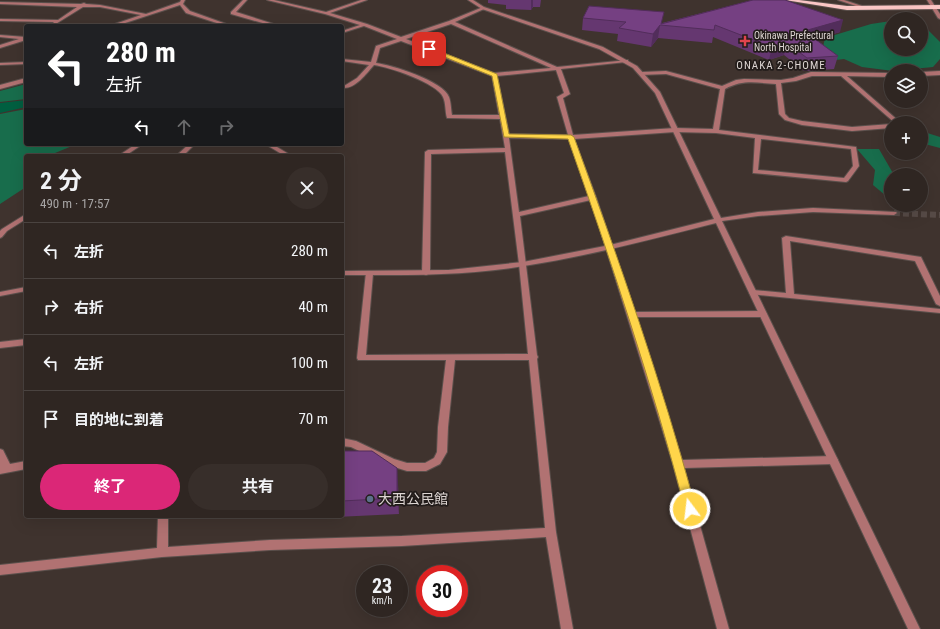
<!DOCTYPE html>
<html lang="ja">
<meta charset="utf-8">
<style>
:root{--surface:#2f2622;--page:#372e2a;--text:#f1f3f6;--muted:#a7a5a5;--line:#4a4340;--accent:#db2777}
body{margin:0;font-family:"Roboto Condensed","Noto Sans JP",sans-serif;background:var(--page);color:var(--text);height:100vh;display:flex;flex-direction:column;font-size:15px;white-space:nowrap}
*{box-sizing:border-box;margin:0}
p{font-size:13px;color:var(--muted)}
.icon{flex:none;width:22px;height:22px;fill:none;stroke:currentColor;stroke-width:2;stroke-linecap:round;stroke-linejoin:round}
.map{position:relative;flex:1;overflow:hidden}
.side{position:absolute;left:24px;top:154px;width:320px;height:364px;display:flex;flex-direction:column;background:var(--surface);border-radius:4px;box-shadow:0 4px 16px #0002,0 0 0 1px var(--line)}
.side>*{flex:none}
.banner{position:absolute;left:24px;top:24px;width:320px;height:122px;border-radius:4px;box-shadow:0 4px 16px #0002,0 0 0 1px var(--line);background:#202124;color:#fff;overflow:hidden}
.buttons{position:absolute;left:884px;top:12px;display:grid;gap:8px}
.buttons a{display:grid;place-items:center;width:44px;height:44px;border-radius:50%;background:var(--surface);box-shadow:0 4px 16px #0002,0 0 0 1px var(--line);font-size:20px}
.speed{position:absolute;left:356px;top:565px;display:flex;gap:8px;font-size:20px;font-weight:700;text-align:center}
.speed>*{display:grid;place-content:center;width:52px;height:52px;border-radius:50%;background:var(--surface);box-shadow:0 4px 16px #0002,0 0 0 1px var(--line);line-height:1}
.speed small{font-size:10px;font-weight:400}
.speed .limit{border:6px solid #d22;background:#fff;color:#111}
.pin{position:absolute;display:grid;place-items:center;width:34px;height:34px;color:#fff;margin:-17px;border-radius:8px;box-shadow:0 2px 6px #0006}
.me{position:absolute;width:44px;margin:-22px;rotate:345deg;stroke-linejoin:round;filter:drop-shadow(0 0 3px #0008)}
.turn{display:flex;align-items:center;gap:14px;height:84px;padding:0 16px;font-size:18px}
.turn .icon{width:52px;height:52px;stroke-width:2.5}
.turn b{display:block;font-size:28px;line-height:34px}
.lanes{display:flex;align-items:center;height:38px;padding:0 16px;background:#0003;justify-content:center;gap:20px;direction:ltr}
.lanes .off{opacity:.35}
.round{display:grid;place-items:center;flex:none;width:42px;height:42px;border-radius:21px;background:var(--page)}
.summary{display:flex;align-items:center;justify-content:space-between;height:68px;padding:0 16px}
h1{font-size:24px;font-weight:700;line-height:30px}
.cta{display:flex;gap:8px;margin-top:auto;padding:8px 16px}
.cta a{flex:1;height:46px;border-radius:24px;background:var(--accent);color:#fff;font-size:16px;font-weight:700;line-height:46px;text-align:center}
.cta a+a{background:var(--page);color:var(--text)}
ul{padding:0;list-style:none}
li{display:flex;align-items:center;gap:12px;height:56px;padding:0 16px;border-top:1px solid var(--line)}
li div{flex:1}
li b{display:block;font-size:15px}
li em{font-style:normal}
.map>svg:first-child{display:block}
.green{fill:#005f40}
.forest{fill:#186d4c}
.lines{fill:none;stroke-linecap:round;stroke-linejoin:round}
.tertiary-tunnel{stroke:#574b47;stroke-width:6;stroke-dasharray:6 3;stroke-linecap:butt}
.minor-casing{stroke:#5b504c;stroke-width:2}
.tertiary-casing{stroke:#5b504c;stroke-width:2}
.primary-casing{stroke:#5b504c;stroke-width:2}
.minor{fill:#b17272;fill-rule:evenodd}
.tertiary{fill:#b17272;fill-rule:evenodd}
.primary{fill:#fbc6c5;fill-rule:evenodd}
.wall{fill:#653770}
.shaded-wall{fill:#522d5b}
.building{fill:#754082;stroke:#522d5b}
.route{fill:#ffd54a;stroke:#a68a30}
.health-dot{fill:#e0444e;stroke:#221c1a;stroke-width:1.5}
.service-dot{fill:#5c6f8a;stroke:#221c1a;stroke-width:1.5}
.labels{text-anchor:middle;stroke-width:3.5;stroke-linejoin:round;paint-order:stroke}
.far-poi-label{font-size:10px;fill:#ddd5d2;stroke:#221c1a;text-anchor:start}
.far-neighbourhood-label{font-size:11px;letter-spacing:1px;fill:#ddd5d2;stroke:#221c1a}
.near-poi-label{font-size:14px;fill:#ddd5d2;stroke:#221c1a;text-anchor:start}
</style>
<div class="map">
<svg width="940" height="629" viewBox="0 0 940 629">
<rect width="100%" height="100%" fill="#3f332e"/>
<polygon class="green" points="26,100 26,107 0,113 0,103"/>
<g class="forest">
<polygon points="891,21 891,49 921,49 921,23 940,42 940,59 933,67 893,71 862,67 844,59 828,61 821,56 825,38 871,24"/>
<polygon points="26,84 26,99 0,102 0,91"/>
<polygon points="26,109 26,144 77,144 55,153 51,156 26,156 26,187 0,204 0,114"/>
<polygon points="921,131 940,137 940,148 921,143"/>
<polygon points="857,149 879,149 894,175 891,175 891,200 873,185 875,170"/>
</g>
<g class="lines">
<polyline class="tertiary-tunnel" points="894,213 940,215"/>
<defs>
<g id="minor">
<polygon points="181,0 185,0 183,4 190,11 232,26 226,26 186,13 180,5 116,26 109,26 141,15 100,7 83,7 54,25 52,24 54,22 0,21 0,19 58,20 77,7 0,4 0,2 81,4 84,3 86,4 100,5 146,14 180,2"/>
<polygon points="243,0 247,0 236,12 280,26 273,26 231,14 231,12"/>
<path d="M 267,0 L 274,0 L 326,12 L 361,0 L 367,0 L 330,13 L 367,24 L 401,37 L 449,21 L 483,7 L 484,7 L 484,9 L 455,22 L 557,67 L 628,60 L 628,62 L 626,62 L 561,69 L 570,94 L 563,98 L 573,135 L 675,128 L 713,129 L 720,89 L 666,74 L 640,75 L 640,73 L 642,72 L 666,71 L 722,86 L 736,80 L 744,79 L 781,80 L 793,78 L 811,72 L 891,73 L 891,77 L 847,76 L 901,123 L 895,123 L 841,76 L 812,76 L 796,81 L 781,83 L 785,114 L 789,118 L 802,121 L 852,127 L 891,124 L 891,128 L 852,131 L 802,125 L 785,120 L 779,114 L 776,84 C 756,83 744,79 725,89 L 719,130 L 856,147 L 859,166 L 848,181 L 846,182 L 753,173 L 755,138 L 716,133 L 675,132 L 574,139 L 596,197 L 634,312 L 763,311 L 767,314 L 763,317 L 635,317 L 682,460 L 833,456 L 836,457 L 838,460 L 836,463 L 833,464 L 684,468 L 729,629 L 717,629 L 673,464 L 591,200 L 520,216 L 537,355 L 538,357 L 537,359 L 556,532 L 573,629 L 561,629 L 546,537 L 402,546 L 270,550 L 162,557 L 0,575 L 0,565 L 157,548 L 158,516 L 168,516 L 168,547 L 270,540 L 402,536 L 545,528 L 529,360 L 455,360 L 448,427 L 447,452 L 440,464 L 426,471 L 407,471 L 388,465 L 351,447 L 342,446 L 342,438 L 356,441 L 394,459 L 407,463 L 425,463 L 434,458 L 437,452 L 438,427 L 446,360 L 358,360 L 357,358 L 366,272 L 372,272 L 373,274 L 366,355 L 528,354 L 519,264 L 505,152 L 431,154 L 430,273 L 426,275 L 422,273 L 425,152 L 428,150 L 505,148 L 500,119 L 447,118 C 445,112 446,103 443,97 C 437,83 389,67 374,65 C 366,74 356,88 344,88 L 344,86 L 357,78 L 369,65 L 342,61 L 342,59 L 371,62 L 376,46 L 397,39 L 364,26 L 342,33 L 342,31 L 360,25 L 325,14 ZM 451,24 L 551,68 L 494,73 L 406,39 ZM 401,41 L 492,76 L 499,115 L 452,115 C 451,110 451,102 449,97 C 443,81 392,65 376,63 L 380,48 ZM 556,70 L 564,93 L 557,97 L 568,135 L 509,134 L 497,76 ZM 509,138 L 569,139 L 589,196 L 519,212 ZM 761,139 L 851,149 L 853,166 L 844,178 L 758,170 Z"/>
<polygon points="838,0 844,0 868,8 865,9"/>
<polygon points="0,35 26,37 26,40 0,48 0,45 19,39 0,37"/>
<polygon points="26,62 26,64 0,65 0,63"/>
<polygon points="940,71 940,75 921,76 921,72"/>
<polygon points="26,78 26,82 0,89 0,85"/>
<polygon points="136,144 143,144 125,156 118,156"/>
<polygon points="189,144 195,144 183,156 176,156"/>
<polygon points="265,144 272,144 292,156 285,156"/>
<polygon points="26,214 26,219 7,231 2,237 0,238 0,231 2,229"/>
<polygon points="786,236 921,257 940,296 940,306 936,304 915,261 790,241 794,294 940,309 940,313 750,294 749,292 750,290 753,290 786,293 782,238"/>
<polygon points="26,339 26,345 0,348 0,342"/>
<polygon points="0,449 3,450 10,464 26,461 26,469 0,474"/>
</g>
<g id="tertiary">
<path d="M 468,0 L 473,0 L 484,7 L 603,47 L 637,66 L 660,92 L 721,218 L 758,212 L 813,208 L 896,212 L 897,213 L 894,215 L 813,212 L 758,216 L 722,221 L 920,629 L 908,629 L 716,223 C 652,239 589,256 524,266 C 464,276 403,275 342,275 L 342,271 L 449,270 L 523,262 L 610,245 L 714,219 L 655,93 L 633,68 L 599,49 L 482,9 Z"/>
<polygon points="927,0 931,0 940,14 940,19 938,18"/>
<polygon points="26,287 26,291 0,296 0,292"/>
</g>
<polygon id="primary" points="785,0 799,0 847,6 940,5 940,9 847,10"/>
</defs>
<use href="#minor" class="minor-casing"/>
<use href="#tertiary" class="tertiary-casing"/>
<use href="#primary" class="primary-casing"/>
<use href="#minor" class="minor"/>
<use href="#tertiary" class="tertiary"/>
<use href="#primary" class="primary"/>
</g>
<g class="wall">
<polygon points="488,0 541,0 540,7 533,7 531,10 506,9 506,5 488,3"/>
<polygon points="753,0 840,32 815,39 838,56 834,69 804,71 784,55 769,60 713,37 712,43 658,38 651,47 617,41 618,34 582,30 583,18 662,23"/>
<polygon points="342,451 398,484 399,514 336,517 336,516 342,516"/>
</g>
<g class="shaded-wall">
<polygon points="531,0 533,0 533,7 531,10"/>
<polygon points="843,20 840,32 801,44 804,31"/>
<polygon points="660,25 658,38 651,47 653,34"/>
<polygon points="787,43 784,55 769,60 772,47"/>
<polygon points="397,468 398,484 399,514 397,498"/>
</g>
<g class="building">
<polygon points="753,0 785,0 843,20 804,31 838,56 807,58 787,43 772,47 715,25 714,30 660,25 653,34 619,28 626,22 583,18 589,6 664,12 661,24"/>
<polygon points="342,451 372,451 397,468 397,498 342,501"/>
</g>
<path class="route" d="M 429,47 L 497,74 L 509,134 L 571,135 L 574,137 C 619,260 662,383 696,509 L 695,512 L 690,514 L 686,512 L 685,509 C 652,384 611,261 568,139 L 504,137 L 492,76 L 427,50 L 427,48 Z"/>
<path class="health-dot" d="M743 35h4v4h4v4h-4v4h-4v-4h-4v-4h4z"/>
<circle class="service-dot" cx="370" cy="499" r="4"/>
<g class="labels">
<g class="far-poi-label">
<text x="754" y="39">Okinawa Prefectural<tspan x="754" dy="12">North Hospital</tspan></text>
</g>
<g class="far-neighbourhood-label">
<text x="781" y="69">ONAKA 2-CHOME</text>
</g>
<g class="near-poi-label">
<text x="378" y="504">大西公民館</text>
</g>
</g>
</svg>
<div class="buttons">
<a><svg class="icon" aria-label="search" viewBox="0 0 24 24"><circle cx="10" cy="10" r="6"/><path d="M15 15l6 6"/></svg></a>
<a><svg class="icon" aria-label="layers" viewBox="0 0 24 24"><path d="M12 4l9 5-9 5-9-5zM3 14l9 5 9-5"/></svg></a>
<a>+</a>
<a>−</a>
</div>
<div class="speed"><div>23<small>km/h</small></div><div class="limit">30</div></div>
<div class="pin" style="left:429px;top:49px;background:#d93025"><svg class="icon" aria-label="arrive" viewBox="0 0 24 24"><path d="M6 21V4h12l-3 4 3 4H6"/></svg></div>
<svg class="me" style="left:690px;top:509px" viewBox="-20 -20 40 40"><circle r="17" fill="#ffd54a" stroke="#fff" stroke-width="3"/><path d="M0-11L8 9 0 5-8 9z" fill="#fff"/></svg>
<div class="banner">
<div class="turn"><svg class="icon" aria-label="left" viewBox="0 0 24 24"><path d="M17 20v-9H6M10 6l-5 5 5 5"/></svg><div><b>280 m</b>左折</div></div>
<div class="lanes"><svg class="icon" aria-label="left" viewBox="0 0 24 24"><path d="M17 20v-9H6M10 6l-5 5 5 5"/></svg><svg class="icon off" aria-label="ahead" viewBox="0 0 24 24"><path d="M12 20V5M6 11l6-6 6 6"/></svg><svg class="icon off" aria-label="right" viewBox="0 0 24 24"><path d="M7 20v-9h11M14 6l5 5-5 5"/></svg></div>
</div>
<section class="side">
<div class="summary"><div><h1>2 分</h1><p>490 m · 17:57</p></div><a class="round"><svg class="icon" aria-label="close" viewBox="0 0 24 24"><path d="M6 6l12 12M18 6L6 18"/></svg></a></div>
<ul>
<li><svg class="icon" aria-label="left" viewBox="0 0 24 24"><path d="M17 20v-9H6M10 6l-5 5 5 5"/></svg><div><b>左折</b></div><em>280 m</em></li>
<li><svg class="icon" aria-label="right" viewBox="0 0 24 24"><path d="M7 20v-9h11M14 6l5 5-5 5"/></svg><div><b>右折</b></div><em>40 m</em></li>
<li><svg class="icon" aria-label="left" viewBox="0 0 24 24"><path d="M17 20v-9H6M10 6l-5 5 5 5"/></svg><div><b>左折</b></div><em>100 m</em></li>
<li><svg class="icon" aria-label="arrive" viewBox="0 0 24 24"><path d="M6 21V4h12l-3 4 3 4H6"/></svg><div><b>目的地に到着</b></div><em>70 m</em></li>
</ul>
<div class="cta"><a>終了</a><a>共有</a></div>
</section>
</div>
